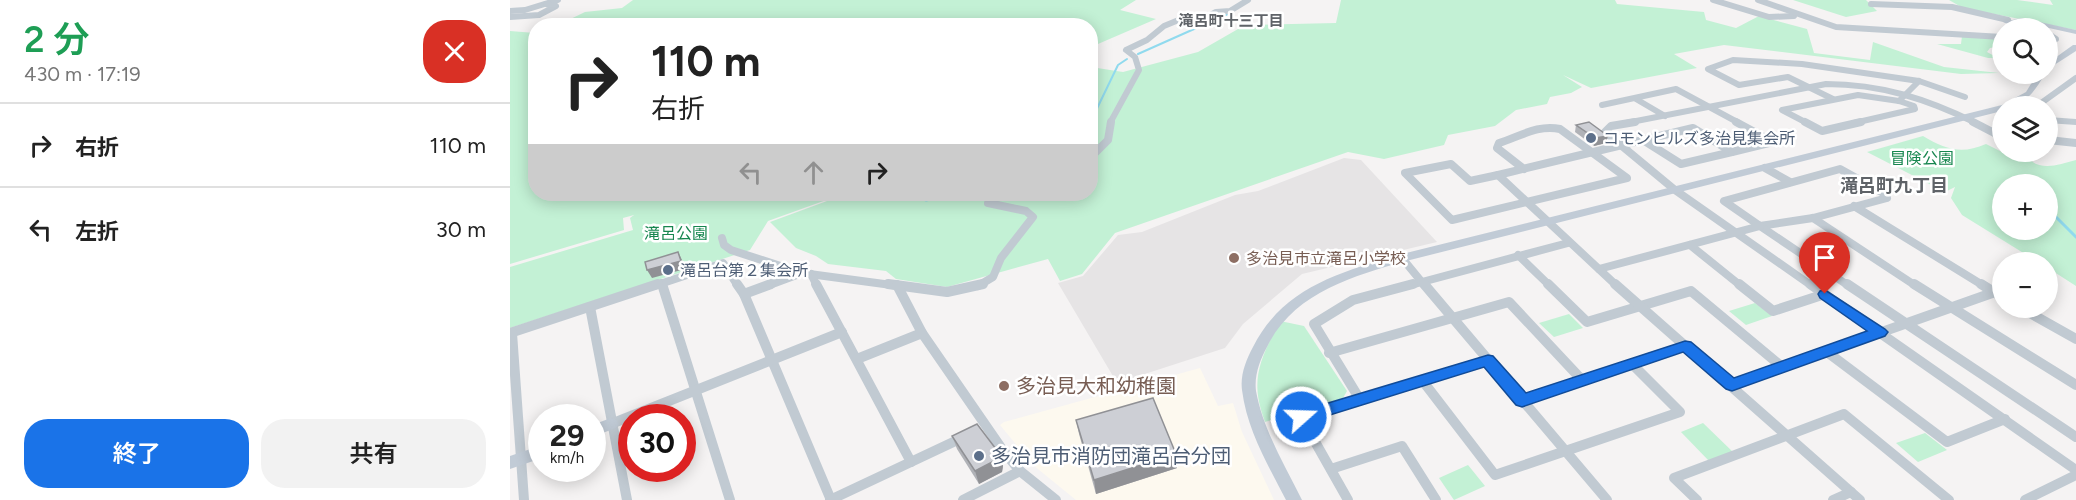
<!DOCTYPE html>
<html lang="ja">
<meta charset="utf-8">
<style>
:root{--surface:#fff;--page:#f2f2f2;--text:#222;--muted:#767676;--line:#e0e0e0;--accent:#1a73e8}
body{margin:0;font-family:Figtree,"Noto Sans JP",sans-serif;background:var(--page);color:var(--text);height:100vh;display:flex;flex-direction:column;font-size:22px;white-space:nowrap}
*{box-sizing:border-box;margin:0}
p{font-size:20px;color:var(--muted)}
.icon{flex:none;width:33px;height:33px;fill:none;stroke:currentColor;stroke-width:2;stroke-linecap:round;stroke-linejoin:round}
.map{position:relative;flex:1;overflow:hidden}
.sheet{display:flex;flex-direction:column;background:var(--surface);width:510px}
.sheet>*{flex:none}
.guide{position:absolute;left:18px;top:18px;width:570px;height:183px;border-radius:24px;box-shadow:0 3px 15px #0003;background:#fff;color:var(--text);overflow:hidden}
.tools{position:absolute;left:1482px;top:18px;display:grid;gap:12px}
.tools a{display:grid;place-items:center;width:66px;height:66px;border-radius:50%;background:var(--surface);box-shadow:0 3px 15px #0003;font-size:30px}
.speed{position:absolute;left:18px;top:404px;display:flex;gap:12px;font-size:30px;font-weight:700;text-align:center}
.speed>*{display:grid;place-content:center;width:78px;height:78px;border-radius:50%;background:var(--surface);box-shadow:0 3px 15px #0003;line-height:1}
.speed small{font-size:15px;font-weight:400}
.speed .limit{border:9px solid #d22;background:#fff;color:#111}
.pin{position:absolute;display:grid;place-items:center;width:51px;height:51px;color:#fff;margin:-62px -26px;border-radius:50% 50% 50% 0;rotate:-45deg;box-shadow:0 0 6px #0007}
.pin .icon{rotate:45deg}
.me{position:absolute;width:66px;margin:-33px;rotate:70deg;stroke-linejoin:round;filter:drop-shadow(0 0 4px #0008)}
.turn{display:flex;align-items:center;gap:21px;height:126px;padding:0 24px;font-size:27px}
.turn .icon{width:78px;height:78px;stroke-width:2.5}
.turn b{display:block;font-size:42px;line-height:51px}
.lanes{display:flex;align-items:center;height:57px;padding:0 24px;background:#0003;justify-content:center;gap:30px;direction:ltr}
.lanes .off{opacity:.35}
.round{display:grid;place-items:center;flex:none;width:63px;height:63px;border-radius:24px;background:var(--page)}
.overview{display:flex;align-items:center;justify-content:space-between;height:102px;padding:0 24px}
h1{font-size:36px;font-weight:600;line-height:45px;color:#1e9e55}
.cta{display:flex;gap:12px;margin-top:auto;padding:12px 24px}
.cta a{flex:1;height:69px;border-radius:24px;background:var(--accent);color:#fff;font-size:24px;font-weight:600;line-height:69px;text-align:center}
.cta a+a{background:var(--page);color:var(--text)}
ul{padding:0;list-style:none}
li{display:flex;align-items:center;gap:18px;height:84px;padding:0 24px;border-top:2px solid var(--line)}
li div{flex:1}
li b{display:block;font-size:22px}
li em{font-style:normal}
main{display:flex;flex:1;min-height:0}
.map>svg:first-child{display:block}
.commercial{fill:#fdf9ef}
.education{fill:#e6e4e5}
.green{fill:#c3f1d5;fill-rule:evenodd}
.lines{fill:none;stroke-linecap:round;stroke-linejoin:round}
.stream-far1{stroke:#90daee;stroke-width:2}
.stream{stroke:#90daee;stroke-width:3}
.street-far2{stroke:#c1cad2;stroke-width:6}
.street-far1{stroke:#c1cad2;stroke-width:8}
.street{stroke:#c1cad2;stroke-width:10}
.secondary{fill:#c1cbd6;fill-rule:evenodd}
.wall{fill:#b0b2b7}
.shaded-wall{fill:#909195}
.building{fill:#cdcfd5;stroke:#909195;stroke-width:1.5}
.route{fill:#1a73e8;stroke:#114b97;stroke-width:1.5}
.service-dot{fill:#5c6f8a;stroke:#fff;stroke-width:2}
.education-dot{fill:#8d6e63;stroke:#fff;stroke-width:2}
.labels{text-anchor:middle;stroke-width:5;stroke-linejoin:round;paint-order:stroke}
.far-neighbourhood-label{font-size:15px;font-weight:bold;fill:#5f6368;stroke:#fff}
.service-label{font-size:16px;fill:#4e5e75;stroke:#fff;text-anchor:start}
.park-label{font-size:16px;fill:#17864f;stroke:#fff}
.education-label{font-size:16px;fill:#785e54;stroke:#fff;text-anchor:start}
.neighbourhood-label{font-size:18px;font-weight:bold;fill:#5f6368;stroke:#fff}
.near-education-label{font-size:20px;fill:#785e54;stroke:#fff;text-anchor:start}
.near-service-label{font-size:20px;fill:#4e5e75;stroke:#fff;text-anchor:start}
</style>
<main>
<section class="sheet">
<div class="overview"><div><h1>2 分</h1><p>430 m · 17:19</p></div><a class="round" style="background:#d93025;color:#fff"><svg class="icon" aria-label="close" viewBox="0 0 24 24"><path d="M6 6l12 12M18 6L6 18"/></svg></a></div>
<ul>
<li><svg class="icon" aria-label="right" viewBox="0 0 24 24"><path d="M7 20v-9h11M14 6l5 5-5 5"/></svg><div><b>右折</b></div><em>110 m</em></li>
<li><svg class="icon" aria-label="left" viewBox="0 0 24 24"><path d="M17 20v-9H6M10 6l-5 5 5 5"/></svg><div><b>左折</b></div><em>30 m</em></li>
</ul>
<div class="cta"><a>終了</a><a>共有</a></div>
</section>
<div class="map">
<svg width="1566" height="500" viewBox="0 0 1566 500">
<rect width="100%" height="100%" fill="#f5f3f3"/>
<polygon class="commercial" points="690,368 708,406 723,403 732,432 764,500 566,500 523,465 490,425 494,422"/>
<polygon class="education" points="834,158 851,160 927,242 792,274 733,324 715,348 607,383 548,283 573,276 608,235 632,232 725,195 748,191"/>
<g class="green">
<polygon points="123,0 626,0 610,10 646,19 581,47 580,26 48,25 75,12 112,8"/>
<polygon points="831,0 1105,0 1107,4 1194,12 1196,20 1226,28 1249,16 1297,29 1304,53 1360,60 1363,42 1434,67 1489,73 1451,74 1214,45 1164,54 1187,68 1081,88 1053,75 1072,87 1061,93 1040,97 1037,104 1006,110 985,126 938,135 934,145 874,159 838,152 605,233 572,274 550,281 538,259 437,287 386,279 376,271 318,264 306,256 286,248 260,222 336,194 580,194 581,67 613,72 688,52 735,25 826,23"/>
<polygon points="1283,0 1356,0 1367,11 1336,17"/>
<polygon points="1439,0 1507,0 1543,5 1540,0 1566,0 1566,30 1453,8"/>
<polygon points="0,31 25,33 26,194 333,194 258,221 240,250 0,328 0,267 123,230 120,218 124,215 113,218 114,230 0,264"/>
<polygon points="1452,36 1492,39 1492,46 1480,48 1477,52 1488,58 1478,58 1427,44 1451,44"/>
<path d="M 1413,136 C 1435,149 1451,155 1476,144 L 1492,152 L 1515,154 C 1528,173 1547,165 1566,160 L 1566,286 L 1538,268 L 1538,262 L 1528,262 L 1452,215 L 1441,198 L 1445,187 L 1435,192 L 1357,152 ZM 1492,184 L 1538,184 L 1538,230 L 1492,230 Z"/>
<polygon points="1245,303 1262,316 1236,325 1219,311"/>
<polygon points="1059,314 1073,328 1044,337 1029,323"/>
<path d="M 770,321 L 794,326 L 837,391 L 833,398 L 755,422 C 739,380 750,359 770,321 Z"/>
<polygon points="1193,423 1224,453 1200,462 1171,432"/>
<polygon points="1415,433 1437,450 1408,462 1386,443"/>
<polygon points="958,465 975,486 944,500 929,478"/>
</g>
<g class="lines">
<g class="stream-far1">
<polyline points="628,54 720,13"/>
<polyline points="580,123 608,65 617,59"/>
</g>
<g class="stream">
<polyline points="580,124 581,122"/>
<polyline points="416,200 443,194"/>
<polyline points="1546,217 1566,237"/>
</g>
<g class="street-far2">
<polyline points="1203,0 1259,17 1284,16"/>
<polyline points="1248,0 1326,27 1492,37"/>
<polyline points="1361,4 1442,7 1498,20"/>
<polyline points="0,11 15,10 48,0"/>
<polyline points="0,17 29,15 46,6 36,4"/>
<polyline points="1538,39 1546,39 1540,35"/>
<polyline points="1126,99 1155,116"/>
<polyline points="1323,99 1278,77 1229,85 1198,69 1223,60 1292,64 1409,81 1455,97"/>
<polyline points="1389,101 1409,81"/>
<polyline points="1092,105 1166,89 1229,123"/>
<polyline points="1527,106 1566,78"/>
<polyline points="1538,120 1566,122"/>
<polyline points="600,123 629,70 625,57 616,50 637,40 654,26 671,19 693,19 706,12 720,11 738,0"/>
<path d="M 1116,123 L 1316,84 C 1371,84 1417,99 1466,123"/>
<polyline points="1297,123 1272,110 1348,95 1389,101"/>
<polyline points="1344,123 1405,109 1404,106 1389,101"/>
</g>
<g class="street-far1">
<polyline points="1125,122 1101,126 1095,132 1165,190 1302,286"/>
<polyline points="1295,122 1312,131 1351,122"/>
<polyline points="1463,122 1492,137"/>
<polygon points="1183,128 1222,152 1171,164 1133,140"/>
<polyline points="1538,140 1566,143"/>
<polyline points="1222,152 1263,142 1226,122"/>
<polyline points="580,158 598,140 601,122"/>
<polyline points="1255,168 1280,182"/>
<polygon points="1330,169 1375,194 1377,198 1303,218 1250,226 1214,201"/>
<path d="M 988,175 L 960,181 L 941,164 L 895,173 L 942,220 L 1117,178 L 1050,129 C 1028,124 1009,137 989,143 L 987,148 L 1014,169"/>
<polyline points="1344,206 1474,286"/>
<polyline points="1303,218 1406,286"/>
<polyline points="1250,226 1339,286"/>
<polyline points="212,238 214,245 221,250 292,273 389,286"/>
<polyline points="1180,245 1231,286"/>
<polyline points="1008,255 1040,286"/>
<polyline points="892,258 915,286"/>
<polyline points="1089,269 1250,226"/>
<polyline points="301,274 307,286"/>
<polyline points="152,283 153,286"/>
<polyline points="144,286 213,263 228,286"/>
<polyline points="257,286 292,273"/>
<polyline points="468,286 483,277 491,258 523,217 516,211 478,203 481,198 494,194"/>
<polyline points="897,286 1058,243"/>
<polyline points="1107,286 988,175 1133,140"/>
</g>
<g class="street">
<polyline points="152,284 220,500"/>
<polyline points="227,284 234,294 321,500"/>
<polyline points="306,284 401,462"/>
<polyline points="378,284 437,292 473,284"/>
<polyline points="914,284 1097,500"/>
<polyline points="1038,284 1077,322 1181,291 1271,366"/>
<polyline points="1105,284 1350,500"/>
<polyline points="1229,284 1263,311 1315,294"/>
<polyline points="1300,284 1566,470"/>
<polyline points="1337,284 1566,437"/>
<polyline points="1404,284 1566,385"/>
<polyline points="1471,284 1492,297"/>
<polyline points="387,285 412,333 492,449 510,471 546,500"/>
<polyline points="234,294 261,284"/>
<polyline points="80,307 117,500"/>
<polyline points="1511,308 1566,339"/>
<polyline points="0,333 148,284"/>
<polyline points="2,333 14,500"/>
<polyline points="1317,352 1437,442 1495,419"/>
<polyline points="819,353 999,302 1072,380"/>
<polyline points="347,359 412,333"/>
<polyline points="912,380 985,475 1170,412 1122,364"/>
<polyline points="1222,385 1485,292"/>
<polyline points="849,398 804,324 843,300 903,284"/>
<polyline points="1012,400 1175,346"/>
<polyline points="101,424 332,332"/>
<polyline points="821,469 892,446 926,500"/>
<polyline points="320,500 454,437"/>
<polyline points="453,500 510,471"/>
<polyline points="838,500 791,417 978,360"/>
<polyline points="1187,500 1164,478 1334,414 1439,500"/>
<polyline points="1323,500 1341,492"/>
<polyline points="1515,500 1566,475"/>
</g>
<g class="secondary">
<polygon points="1512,18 1566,30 1566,34 1512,22 1507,23 1517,28 1507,28 1493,22"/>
<polygon points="1538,33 1543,33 1544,35 1538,37"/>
<polygon points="1563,45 1566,45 1566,51 1538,69 1538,63"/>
<path d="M 1527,74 L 1535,74 C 1524,92 1516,106 1492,106 L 1492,111 L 896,261 C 843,276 783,293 757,347 C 750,360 744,375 746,391 C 753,430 775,465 792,500 L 776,500 C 758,465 737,430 732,390 C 730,375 736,360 743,347 C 773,288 828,273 888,255 L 1492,105 L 1516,92 Z"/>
<polygon points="101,418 106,420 109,424 106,428 82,437 82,425"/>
<polygon points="32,445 32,458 0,469 0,456"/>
</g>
</g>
<g class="wall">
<polygon points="1066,125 1096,143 1084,146 1065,132"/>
<polygon points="566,420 666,454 667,468 586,494 569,434"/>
<polygon points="442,436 489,453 493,466 492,472 469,484 447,449"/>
</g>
<g class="shaded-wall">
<polygon points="1098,136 1096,143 1084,146 1085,138"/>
<polygon points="168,252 172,260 175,269 142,278 137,270"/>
<polygon points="489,453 493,466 492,472 469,484 465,471"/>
<polygon points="666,454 667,468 586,494 584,480"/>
</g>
<g class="building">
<polygon points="1079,122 1098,136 1085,138 1066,125"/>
<polygon points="168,252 171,261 137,270 135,262"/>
<polygon points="643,398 666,454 584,480 566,420"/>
<polygon points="467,424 489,453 488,459 465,471 442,436"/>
</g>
<polygon class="route" points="1315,290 1375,329 1378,332 1375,336 1222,391 1216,389 1173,352 1012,407 1006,405 974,367 791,424 785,422 782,417 785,413 978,355 983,356 1016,393 1175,341 1181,342 1224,378 1357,331 1310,298 1308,294 1310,291"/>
<g class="service-dot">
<circle cx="1081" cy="138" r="6"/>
<circle cx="158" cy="270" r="6"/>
<circle cx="469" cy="456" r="6"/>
</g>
<g class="education-dot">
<circle cx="724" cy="258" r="6"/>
<circle cx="494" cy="386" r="6"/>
</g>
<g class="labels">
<g class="far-neighbourhood-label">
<text x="721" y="26">滝呂町十三丁目</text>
</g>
<g class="service-label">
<text x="1093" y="144">コモンヒルズ多治見集会所</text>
<text x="170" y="276">滝呂台第２集会所</text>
</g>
<g class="park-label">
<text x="1412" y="164">冒険公園</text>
<text x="166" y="239">滝呂公園</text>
</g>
<g class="education-label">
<text x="736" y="264">多治見市立滝呂小学校</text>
</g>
<g class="neighbourhood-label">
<text x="1384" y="192">滝呂町九丁目</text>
</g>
<g class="near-education-label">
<text x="506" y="393">多治見大和幼稚園</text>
</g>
<g class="near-service-label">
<text x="481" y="463">多治見市消防団滝呂台分団</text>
</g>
</g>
</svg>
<div class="tools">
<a><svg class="icon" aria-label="search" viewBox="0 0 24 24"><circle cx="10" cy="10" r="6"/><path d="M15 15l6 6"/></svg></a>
<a><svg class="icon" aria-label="layers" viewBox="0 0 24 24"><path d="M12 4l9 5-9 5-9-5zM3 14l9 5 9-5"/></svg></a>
<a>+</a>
<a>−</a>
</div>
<div class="speed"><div>29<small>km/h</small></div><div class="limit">30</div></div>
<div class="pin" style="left:1315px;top:294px;background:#d93025"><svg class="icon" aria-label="arrive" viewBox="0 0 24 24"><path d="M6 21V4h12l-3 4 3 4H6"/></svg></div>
<svg class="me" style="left:791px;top:417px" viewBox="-20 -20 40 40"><circle r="17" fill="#1a73e8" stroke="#fff" stroke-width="3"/><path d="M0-11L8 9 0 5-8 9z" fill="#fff"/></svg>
<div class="guide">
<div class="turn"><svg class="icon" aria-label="right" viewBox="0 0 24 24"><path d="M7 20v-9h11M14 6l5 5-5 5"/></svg><div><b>110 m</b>右折</div></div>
<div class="lanes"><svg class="icon off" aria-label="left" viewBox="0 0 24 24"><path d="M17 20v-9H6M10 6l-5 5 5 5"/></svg><svg class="icon off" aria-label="ahead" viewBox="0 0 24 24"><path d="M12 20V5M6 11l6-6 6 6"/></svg><svg class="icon" aria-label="right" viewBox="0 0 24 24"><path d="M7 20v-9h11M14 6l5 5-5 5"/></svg></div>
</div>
</div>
</main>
